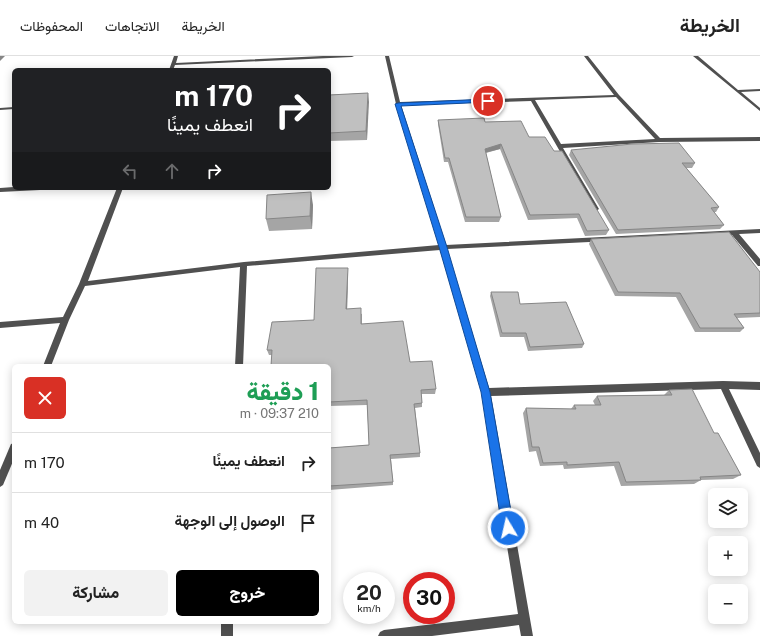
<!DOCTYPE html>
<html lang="ar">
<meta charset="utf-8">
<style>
:root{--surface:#fff;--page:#f2f2f2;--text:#222;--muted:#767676;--line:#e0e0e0;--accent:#000}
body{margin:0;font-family:"Public Sans",Vazirmatn,sans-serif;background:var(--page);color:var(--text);direction:rtl;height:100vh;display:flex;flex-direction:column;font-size:15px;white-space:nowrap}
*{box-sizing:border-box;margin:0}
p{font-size:13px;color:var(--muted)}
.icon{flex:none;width:22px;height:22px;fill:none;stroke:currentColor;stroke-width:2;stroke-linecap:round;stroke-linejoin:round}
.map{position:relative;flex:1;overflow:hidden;direction:ltr}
.details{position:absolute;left:12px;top:308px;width:319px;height:260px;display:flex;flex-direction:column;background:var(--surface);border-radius:6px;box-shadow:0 2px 10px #0003;direction:rtl}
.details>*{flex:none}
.top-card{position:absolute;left:12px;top:12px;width:319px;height:122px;border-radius:6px;box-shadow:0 2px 10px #0003;direction:rtl;background:#202124;color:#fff;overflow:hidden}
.fabs{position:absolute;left:708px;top:432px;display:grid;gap:8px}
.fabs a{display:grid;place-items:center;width:40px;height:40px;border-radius:6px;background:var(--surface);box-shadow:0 2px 10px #0003;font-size:20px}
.speed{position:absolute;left:343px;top:516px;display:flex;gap:8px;font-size:20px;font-weight:700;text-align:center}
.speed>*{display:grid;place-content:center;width:52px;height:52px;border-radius:50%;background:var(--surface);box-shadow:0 2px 10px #0003;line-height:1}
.speed small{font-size:10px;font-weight:400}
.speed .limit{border:6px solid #d22;background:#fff;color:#111}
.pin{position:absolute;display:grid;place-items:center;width:34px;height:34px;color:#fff;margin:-17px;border:2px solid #fff;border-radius:50%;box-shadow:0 1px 4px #0007}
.me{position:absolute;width:44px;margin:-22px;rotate:351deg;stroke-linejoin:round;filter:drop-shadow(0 0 3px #0008)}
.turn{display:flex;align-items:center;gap:14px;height:84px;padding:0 12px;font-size:18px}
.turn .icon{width:52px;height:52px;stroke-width:2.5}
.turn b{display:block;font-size:28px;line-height:34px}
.lanes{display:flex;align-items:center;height:38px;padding:0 12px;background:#0003;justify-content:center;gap:20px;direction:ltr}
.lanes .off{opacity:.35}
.round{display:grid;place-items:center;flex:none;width:42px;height:42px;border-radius:6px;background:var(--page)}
.headline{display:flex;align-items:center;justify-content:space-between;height:68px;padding:0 12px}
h1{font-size:24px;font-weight:800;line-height:30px;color:#1e9e55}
.cta{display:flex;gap:8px;margin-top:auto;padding:8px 12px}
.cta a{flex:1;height:46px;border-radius:6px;background:var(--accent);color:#fff;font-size:16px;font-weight:800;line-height:46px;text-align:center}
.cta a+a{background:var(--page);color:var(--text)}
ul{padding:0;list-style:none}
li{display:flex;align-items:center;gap:12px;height:60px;padding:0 12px;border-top:1px solid var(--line)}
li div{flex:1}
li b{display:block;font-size:15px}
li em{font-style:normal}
header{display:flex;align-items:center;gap:24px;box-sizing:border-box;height:56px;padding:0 20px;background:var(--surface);border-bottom:1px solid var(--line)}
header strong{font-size:19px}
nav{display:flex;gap:22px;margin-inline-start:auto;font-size:14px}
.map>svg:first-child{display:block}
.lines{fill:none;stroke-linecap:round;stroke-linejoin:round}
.street{fill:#505050;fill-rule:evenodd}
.wall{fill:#a5a5a5}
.shaded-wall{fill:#868686}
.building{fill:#c0c0c0;stroke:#868686}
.route{fill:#1a73e8;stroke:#114b97}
</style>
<header>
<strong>الخريطة</strong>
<nav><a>الخريطة</a><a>الاتجاهات</a><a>المحفوظات</a></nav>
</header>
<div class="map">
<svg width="760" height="580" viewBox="0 0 760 580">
<rect width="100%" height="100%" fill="#fff"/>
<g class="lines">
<g class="street">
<polygon points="174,0 178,0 176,7 323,0 354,0 352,1 175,9 173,14 169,14"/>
<path d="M 385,0 L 389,0 L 400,46 L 614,39 L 584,0 L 588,0 L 619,39 L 660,82 L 760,81 L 760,85 L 659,86 L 563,92 L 599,153 L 596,155 L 593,153 L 531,45 L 401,49 L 446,189 L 760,173 L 760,177 L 739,178 L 760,203 L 760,210 L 758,210 L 732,179 L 447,193 L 489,332 L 723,325 L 760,326 L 760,334 L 729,333 L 760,397 L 760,412 L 757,410 L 721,333 L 491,340 L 533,580 L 521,580 L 519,569 L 432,580 L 378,580 L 380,576 L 384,574 L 518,558 L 482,336 L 440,194 L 247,210 L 243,310 L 235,310 L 240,211 L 85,230 L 69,264 L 51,310 L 43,310 L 60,267 L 0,272 L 0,266 L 63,261 L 79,228 L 117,132 L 123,132 L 88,225 L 244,206 L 439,189 L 396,48 ZM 616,41 L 655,83 L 561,88 L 535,44 Z"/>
<polygon points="693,0 698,0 738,34 760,33 760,35 741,36 760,52 760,55"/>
<polygon points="14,51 14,53 0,54 0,52"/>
<polygon points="14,131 14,132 43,132 40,134 0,136 0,132"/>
<polygon points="14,387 14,403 3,429 0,431 0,414 11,388"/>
<rect x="221" y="566" width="12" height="14"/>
</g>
</g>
<g class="wall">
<polygon points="368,37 367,84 329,85 329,39"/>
<polygon points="438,64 485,66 529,81 554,95 609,174 606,179 585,180 577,162 528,164 500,93 486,97 501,161 499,166 465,166 448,106 444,106 438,68"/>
<polygon points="571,94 695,107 692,112 686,112 719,151 716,156 714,156 724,169 720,173 616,178 569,99"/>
<polygon points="313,149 312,173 269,175 266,163"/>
<polygon points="591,183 760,216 760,261 737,262 744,272 740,276 695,276 676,241 615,240 589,188"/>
<polygon points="348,217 347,253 362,258 362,268 410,306 436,333 435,338 421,338 422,347 422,351 415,352 420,397 420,401 391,403 393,426 393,429 329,434 329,392 369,389 367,349 329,350 329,310 272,299 269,299 267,294 314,264"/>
<polygon points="491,236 520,248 584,288 582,292 528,295 524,281 500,281 490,240"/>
<polygon points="669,334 714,377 741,419 733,423 701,424 694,428 621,430 614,410 564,413 563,409 540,410 536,395 529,396 523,357 526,352 571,353 574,349 595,349 593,345 597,340 664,339"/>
</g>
<g class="shaded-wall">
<polygon points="0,0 5,0 0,5"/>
<polygon points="368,37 369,46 367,84 366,75"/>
<polygon points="501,88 500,93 484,97 485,93"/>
<polygon points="311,136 313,149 312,173 310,160"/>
<polygon points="348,212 348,217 347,258 346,253"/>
</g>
<g class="building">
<polygon points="368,37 366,75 329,77 329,39"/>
<polygon points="484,62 485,66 521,65 529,81 545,81 554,95 562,95 609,174 587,175 579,158 530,159 501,88 485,93 501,161 466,161 449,102 445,102 438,64"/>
<polygon points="679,87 695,107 682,107 719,151 711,152 724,169 618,174 571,94 632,88"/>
<polygon points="311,136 310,160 266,163 267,139"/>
<polygon points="729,176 760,216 760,257 734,258 744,272 700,272 680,237 618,236 591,183"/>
<polygon points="316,212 348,212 346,253 361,252 361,268 403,265 410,306 432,305 436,333 421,334 422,347 414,348 420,397 390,399 393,426 329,430 329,392 369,389 367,344 329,346 329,310 271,310 272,294 267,294 272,266 314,264"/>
<polygon points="491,236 518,236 520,248 566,246 584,288 530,291 526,277 502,277"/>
<polygon points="692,333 714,377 718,377 741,419 700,421 701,424 626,426 619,406 567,409 567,406 543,407 539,391 532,391 526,352 576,353 574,349 601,349 597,340 672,339 669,334"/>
</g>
<polygon class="route" points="488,43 490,45 490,46 401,50 447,191 490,336 514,472 512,476 508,478 504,476 502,472 481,336 439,191 395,48 398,47"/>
</svg>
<div class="fabs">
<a><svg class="icon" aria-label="layers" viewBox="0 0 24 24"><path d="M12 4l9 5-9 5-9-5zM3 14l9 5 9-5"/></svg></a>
<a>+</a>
<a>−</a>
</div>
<div class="speed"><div>20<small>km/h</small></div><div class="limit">30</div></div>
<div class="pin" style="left:488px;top:45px;background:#d93025"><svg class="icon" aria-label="arrive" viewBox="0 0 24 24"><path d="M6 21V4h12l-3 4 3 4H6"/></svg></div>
<svg class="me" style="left:508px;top:472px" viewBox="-20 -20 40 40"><circle r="17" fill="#1a73e8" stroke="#fff" stroke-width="3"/><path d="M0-11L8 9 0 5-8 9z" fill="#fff"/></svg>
<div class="top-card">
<div class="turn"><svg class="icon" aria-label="right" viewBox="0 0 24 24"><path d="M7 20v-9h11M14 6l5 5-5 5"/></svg><div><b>170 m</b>انعطف يمينًا</div></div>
<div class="lanes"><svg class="icon off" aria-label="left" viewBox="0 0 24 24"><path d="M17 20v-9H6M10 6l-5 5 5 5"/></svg><svg class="icon off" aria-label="ahead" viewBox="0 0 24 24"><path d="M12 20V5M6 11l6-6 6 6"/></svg><svg class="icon" aria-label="right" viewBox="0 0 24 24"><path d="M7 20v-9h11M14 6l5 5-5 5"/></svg></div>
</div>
<section class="details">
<div class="headline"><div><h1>1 دقيقة</h1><p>210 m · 09:37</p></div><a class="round" style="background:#d93025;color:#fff"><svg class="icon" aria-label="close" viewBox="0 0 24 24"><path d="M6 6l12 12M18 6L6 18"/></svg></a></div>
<ul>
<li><svg class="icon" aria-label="right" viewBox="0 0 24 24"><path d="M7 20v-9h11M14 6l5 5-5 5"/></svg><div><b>انعطف يمينًا</b></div><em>170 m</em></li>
<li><svg class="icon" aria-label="arrive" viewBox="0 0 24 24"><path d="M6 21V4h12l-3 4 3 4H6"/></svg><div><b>الوصول إلى الوجهة</b></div><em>40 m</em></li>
</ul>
<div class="cta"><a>خروج</a><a>مشاركة</a></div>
</section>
</div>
